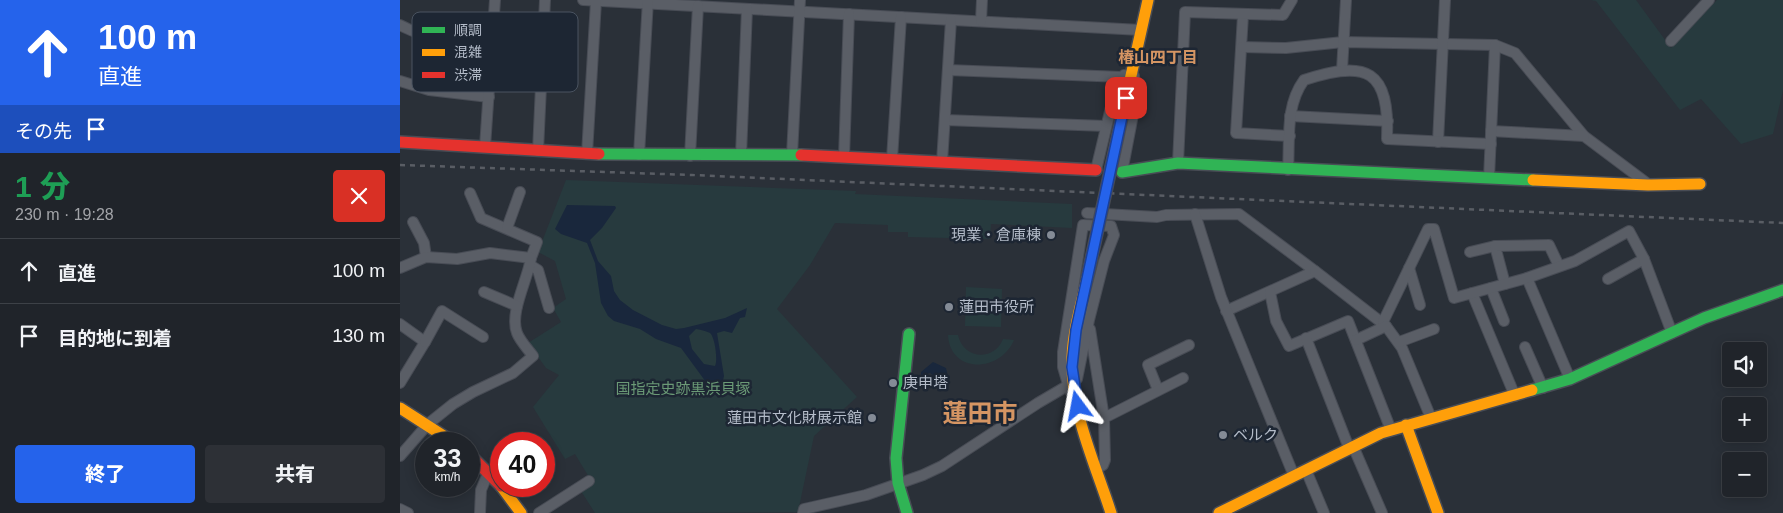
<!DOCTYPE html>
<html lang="ja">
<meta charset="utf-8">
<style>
:root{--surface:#20242a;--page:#2d3036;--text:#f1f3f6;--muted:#a2a4a8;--line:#3d4147;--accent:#2563eb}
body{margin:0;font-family:Helvetica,"Noto Sans JP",sans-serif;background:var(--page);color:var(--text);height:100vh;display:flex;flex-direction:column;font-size:19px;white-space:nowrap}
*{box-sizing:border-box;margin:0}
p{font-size:16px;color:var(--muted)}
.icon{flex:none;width:28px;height:28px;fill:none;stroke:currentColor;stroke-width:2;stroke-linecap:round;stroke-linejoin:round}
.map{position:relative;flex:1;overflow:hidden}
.details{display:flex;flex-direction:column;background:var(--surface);width:400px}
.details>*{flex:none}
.top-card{background:#2563eb;color:#fff;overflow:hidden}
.controls{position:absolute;left:1322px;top:342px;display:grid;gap:10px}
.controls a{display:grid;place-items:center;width:45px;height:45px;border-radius:5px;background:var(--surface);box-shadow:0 2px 12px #0003,0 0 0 1px var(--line);font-size:25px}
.speed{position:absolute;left:15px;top:432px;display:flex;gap:10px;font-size:25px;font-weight:700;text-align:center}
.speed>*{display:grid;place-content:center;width:65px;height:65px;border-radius:50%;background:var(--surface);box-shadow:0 2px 12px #0003,0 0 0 1px var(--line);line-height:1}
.speed small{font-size:12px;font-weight:400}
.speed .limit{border:8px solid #d22;background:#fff;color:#111}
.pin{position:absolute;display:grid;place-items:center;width:42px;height:42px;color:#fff;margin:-21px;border-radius:10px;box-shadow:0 2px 8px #0006}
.me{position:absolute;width:55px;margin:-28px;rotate:347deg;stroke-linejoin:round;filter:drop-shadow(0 0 4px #0008)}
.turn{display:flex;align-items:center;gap:18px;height:105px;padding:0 15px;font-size:22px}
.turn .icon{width:65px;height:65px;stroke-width:2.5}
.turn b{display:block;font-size:35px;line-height:42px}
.then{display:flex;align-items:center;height:48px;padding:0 15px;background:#0003;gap:10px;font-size:19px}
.round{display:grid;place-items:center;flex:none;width:52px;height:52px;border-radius:5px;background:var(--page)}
.headline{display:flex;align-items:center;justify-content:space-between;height:85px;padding:0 15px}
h1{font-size:30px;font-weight:800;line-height:38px;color:#1e9e55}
.button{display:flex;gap:10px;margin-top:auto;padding:10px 15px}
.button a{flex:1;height:58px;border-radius:5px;background:var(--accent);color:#fff;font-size:20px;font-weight:800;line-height:58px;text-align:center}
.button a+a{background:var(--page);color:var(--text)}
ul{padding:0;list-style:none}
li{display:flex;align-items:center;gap:15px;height:65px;padding:0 15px;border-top:1px solid var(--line)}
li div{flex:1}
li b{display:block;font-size:19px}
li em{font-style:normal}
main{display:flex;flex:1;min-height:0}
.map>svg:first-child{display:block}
.green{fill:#273a3e}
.water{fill:#19273c;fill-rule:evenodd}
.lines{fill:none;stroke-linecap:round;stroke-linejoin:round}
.street-casing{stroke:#484c55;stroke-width:12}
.fast-casing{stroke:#484c55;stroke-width:14}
.slow-casing{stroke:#484c55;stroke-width:14}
.jam-casing{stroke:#484c55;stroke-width:14}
.street{stroke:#5a5e66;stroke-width:10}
.fast{stroke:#30b455;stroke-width:11}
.slow{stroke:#ff9f0a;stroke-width:11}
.jam{stroke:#e5322d;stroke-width:11}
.rail{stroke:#595d64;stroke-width:2.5;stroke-dasharray:5 5;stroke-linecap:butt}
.jam-bridge-casing{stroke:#484c55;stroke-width:14;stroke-linecap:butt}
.jam-bridge{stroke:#e5322d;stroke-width:11}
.route-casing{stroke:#184099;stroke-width:12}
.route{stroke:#2563eb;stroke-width:9}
.poi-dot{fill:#848b96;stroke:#1d2633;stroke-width:2}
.labels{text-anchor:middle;stroke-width:5;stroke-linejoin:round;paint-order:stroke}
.poi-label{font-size:15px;fill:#b4bcc9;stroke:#1d2633;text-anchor:start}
.park-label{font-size:15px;fill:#6b9a76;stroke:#1d2633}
.neighbourhood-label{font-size:16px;font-weight:bold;fill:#d59563;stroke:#1d2633}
.town-label{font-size:25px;font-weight:bold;fill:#d59563;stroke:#1d2633}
.key{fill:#1d2633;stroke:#4a5360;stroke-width:1}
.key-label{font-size:14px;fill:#b4bcc9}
</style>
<main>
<section class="details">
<div class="top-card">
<div class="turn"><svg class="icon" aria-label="ahead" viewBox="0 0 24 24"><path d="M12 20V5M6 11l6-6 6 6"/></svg><div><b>100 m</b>直進</div></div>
<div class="then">その先<svg class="icon" aria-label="arrive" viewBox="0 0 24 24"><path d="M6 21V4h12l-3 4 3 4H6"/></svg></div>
</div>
<div class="headline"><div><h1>1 分</h1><p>230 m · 19:28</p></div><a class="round" style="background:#d93025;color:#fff"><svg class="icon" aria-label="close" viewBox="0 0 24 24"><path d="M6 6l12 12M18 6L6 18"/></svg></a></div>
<ul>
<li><svg class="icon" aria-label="ahead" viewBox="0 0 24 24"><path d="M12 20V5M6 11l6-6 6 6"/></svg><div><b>直進</b></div><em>100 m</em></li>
<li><svg class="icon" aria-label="arrive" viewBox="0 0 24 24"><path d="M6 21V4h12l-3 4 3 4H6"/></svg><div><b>目的地に到着</b></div><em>130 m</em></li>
</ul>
<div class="button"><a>終了</a><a>共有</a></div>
</section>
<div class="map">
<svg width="1383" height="513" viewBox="0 0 1383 513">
<rect width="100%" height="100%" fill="#2a3038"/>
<g class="green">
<polygon points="1191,0 1236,0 1271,48 1317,0 1383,0 1383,90 1373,134 1341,144 1301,99 1280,110 1196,1"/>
<polygon points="166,180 456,191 455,194 672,204 672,228 591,224 590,239 508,237 508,232 488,232 488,225 435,223 410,265 377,309 457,397 414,436 398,512 195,513 181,491 192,482 175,454 165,459 133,407 159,375 146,368 128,343 161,322 153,308 166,299 155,261 138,252"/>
<polygon points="566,287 602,289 601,327 565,326"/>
<path d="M 548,335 L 558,335 C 563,359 594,362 603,339 L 614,340 C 600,373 550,374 548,335 Z"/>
</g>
<g class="water">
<path d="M 167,205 L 215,206 L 216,208 L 202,228 L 190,240 L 198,261 L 211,276 L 214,291 L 220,300 L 233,310 L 262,325 L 276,329 L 284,328 L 325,318 L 347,308 L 345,317 L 340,318 L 332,333 L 324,331 L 317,333 L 324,376 L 320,394 L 314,393 L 281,348 L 256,339 L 240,329 L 214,321 L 208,316 L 201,303 L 195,263 L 187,243 L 161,234 L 155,229 ZM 296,329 C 302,330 306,331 310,333 C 315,337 318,361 315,366 L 304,364 L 292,349 L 289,336 Z"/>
<polygon points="533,362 546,368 548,377 540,380 530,373 521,376 521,372"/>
</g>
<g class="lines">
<defs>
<g id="street">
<polyline points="183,0 741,30"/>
<polyline points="843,15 836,133 890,136"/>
<polyline points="581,21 582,0"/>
<path d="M 0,25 C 27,40 62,41 93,43"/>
<polyline points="1271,41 1309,0"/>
<polyline points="842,47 886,48 943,42 1095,45 1115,53 1184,136 1248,184"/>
<polyline points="548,70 722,77"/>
<polyline points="942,70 946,0"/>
<polyline points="0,81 29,90 89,97"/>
<polyline points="890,116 988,121"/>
<polyline points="545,120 706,126"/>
<polyline points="1091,131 1184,136"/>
<polyline points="1038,142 1045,0"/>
<polyline points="85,147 95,0"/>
<polyline points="138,151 145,0"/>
<polyline points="187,154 196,1"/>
<polyline points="239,155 248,0"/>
<polyline points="341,155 347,9"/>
<polyline points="392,155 400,0"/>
<polyline points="290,156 298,6"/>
<polyline points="444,157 449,14"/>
<polyline points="492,159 501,17"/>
<polyline points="542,162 551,20"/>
<polyline points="778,163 785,12 883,15 892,0"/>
<polyline points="696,170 717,82 724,75"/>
<path d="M 888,170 C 890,139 885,106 904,80 C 967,59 990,70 987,139 L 1091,144"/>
<polyline points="722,172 736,99 734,76"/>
<polyline points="1089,178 1095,45"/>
<polyline points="70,193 81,218 137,242 131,258"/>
<polyline points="687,213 757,217 766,215 839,214 915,271 826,311"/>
<polyline points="795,214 821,297 894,476"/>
<polyline points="13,222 24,243 26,257"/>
<polyline points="107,228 120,192"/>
<polyline points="1070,252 1095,246"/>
<polyline points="130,265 138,270 149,308"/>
<path d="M 0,268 L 26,257 L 57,259 L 90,253 L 131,258 C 128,279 109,313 117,333 C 120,341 128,349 133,356 L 113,373 L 73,392 L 53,404 L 28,424 L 0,456"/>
<polyline points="1009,268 1020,305"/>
<polyline points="915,271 986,326 1002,348 1031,418"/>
<polyline points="1127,278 1170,379"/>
<polyline points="1208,279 1244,259"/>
<polyline points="1105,284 1095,246 1149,245 1159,266"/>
<polyline points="1091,288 1104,321"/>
<polyline points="84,292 117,306"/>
<polyline points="870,292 876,321 889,346 948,321 991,430"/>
<polyline points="1072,293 1115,396"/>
<polyline points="983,322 1028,229 1034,229 1054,298 1127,278 1175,261 1229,231 1244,259 1272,333"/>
<polyline points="0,324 25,342 0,383"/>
<polyline points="690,329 704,418 705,460 703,465 696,469"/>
<polyline points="906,338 949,448"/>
<polyline points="956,340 986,326"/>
<polyline points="25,342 42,311 83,337"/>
<polyline points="999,342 1034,329"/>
<polyline points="1125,347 1143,388"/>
<polyline points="758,390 748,365 789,345"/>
<polyline points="670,391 663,367 663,352 683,225 711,226 714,235 704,261 689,320 677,379"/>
<polyline points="704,418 783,378"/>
<polyline points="953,446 982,513"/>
<polyline points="906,470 924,513"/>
<polyline points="0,509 8,513"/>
<polyline points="80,513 81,490 89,471"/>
<polyline points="139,513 189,481"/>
<polyline points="403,513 404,509 466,495 523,475 542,466 638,403 667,386"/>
</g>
<g id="fast">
<polyline points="199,154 401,155"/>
<polyline points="722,172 778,163 1133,180"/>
<polyline points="1132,390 1170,379 1304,318 1383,290"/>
<polyline points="507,513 498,483 496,458 509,334"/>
</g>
<g id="slow">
<polyline points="726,98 748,0"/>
<polyline points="1133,180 1248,185 1300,184"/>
<path d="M 688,274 C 682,301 673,329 672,357 C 670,411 695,463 711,513"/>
<polyline points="0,408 56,444"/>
<polyline points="1006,425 1038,513"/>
<polyline points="101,486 121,513"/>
<polyline points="819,513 981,433 1132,390"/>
</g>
<g id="jam">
<polyline points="0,142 199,154"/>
<polyline points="401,155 696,170"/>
<polyline points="69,454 101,486"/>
</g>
</defs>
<use href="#street" class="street-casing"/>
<use href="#fast" class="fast-casing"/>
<use href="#slow" class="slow-casing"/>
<use href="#jam" class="jam-casing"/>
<use href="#street" class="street"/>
<use href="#fast" class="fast"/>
<use href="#slow" class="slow"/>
<use href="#jam" class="jam"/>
<polyline class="rail" points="0,165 292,175 1383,223"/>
<defs>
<polyline id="jam-bridge" points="688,274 726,98"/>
</defs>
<use href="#jam-bridge" class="jam-bridge-casing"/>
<use href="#jam-bridge" class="jam-bridge"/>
</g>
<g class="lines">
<defs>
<polyline id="route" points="678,406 672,367 676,330 726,98"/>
</defs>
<use href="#route" class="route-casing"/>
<use href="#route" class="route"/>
</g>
<g class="poi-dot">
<circle cx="651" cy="235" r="5"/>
<circle cx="549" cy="307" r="5"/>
<circle cx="493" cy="383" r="5"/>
<circle cx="472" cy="418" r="5"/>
<circle cx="823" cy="435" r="5"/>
</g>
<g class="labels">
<g class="poi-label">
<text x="641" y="240" text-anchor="end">現業・倉庫棟</text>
<text x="559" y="312">蓮田市役所</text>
<text x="503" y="388">庚申塔</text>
<text x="462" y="423" text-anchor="end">蓮田市文化財展示館</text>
<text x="833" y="440">ベルク</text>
</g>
<g class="park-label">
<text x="283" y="394">国指定史跡黒浜貝塚</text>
</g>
<g class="neighbourhood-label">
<text x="758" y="63">椿山四丁目</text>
</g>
<g class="town-label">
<text x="580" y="422">蓮田市</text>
</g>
</g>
<rect x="12" y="12" width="166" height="80" rx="8" class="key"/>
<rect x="22" y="27" width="23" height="6" fill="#30b455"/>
<rect x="22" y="49" width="23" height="7" fill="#ff9f0a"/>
<rect x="22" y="72" width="23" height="6" fill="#e5322d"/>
<g class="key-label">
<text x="54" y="35">順調</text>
<text x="54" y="57">混雑</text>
<text x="54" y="80">渋滞</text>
</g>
</svg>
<div class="controls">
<a><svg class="icon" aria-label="sound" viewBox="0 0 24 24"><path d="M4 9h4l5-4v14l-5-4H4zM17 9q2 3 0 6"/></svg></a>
<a>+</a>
<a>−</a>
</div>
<div class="speed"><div>33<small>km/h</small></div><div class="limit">40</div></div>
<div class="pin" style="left:726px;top:98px;background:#d93025"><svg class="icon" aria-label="arrive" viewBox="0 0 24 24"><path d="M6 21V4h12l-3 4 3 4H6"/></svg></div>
<svg class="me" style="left:678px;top:406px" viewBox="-20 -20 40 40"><path d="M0-17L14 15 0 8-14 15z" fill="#2563eb" stroke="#fff" stroke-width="4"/></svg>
</div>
</main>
